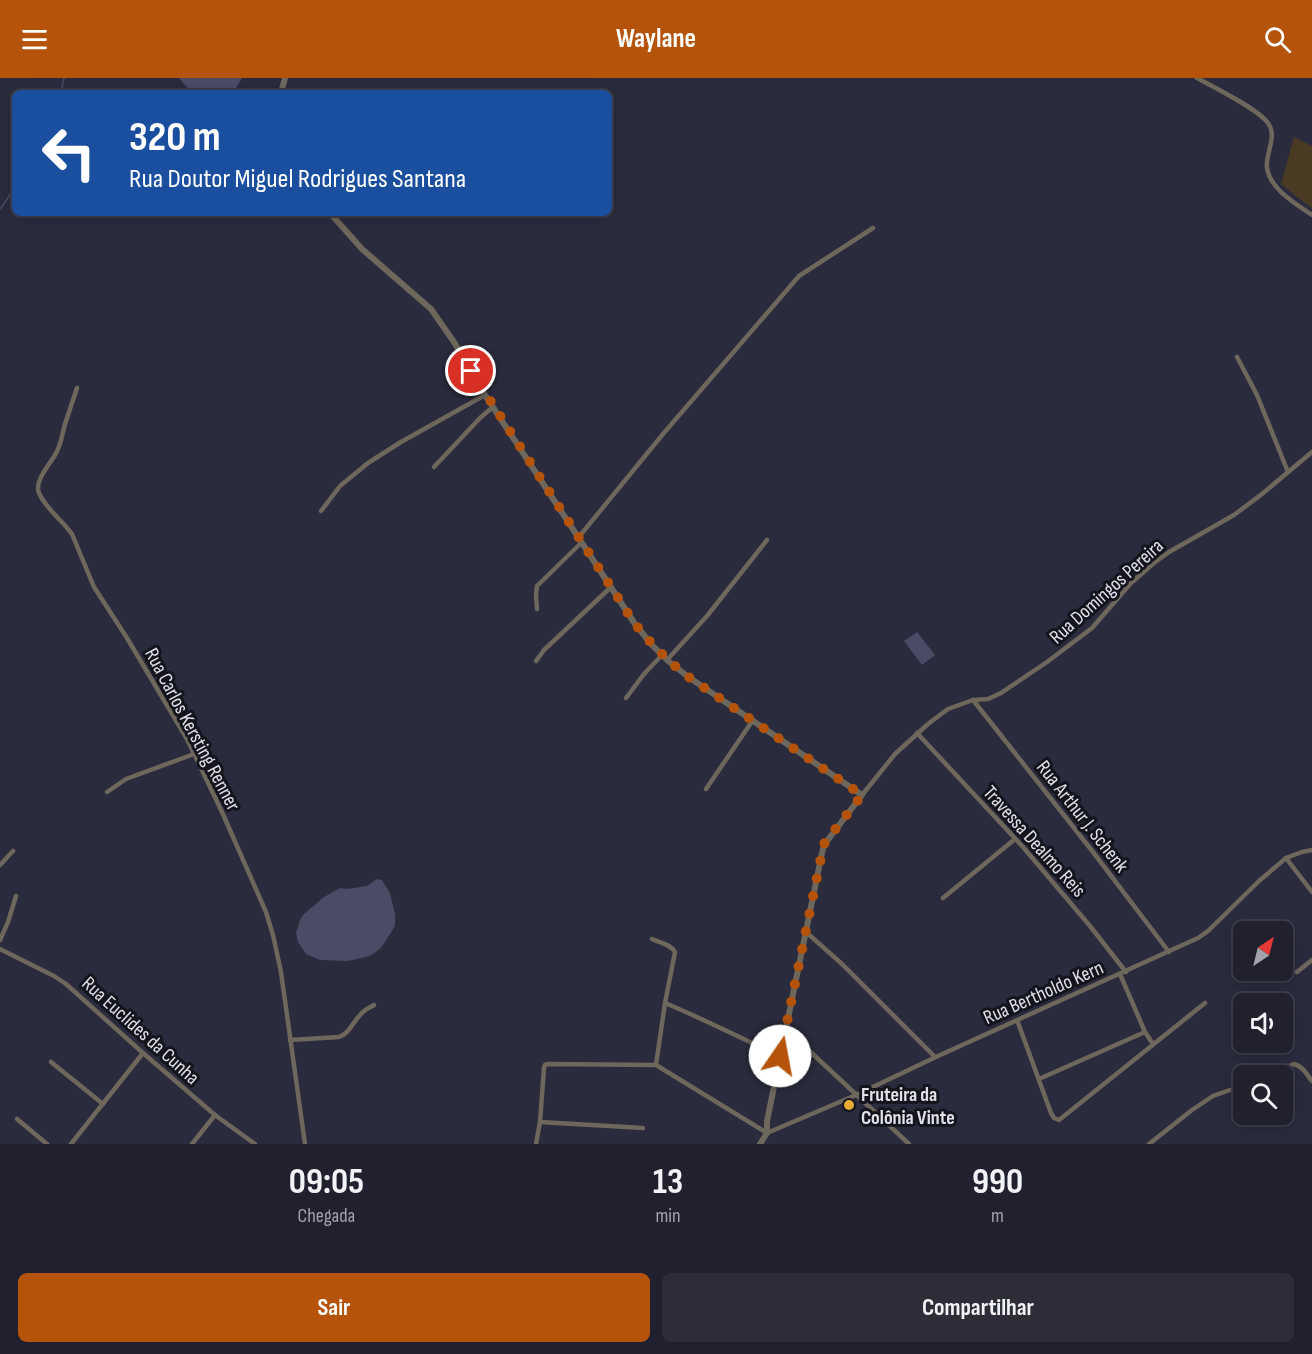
<!DOCTYPE html>
<html lang="pt">
<meta charset="utf-8">
<style>
:root{--surface:#20202e;--page:#2d2d3a;--text:#f1f3f6;--muted:#a2a3aa;--line:#3d3e4a;--accent:#b45309}
body{margin:0;font-family:"Sofia Sans Condensed",sans-serif;background:var(--page);color:var(--text);height:100vh;display:flex;flex-direction:column;font-size:22px;white-space:nowrap}
*{box-sizing:border-box;margin:0}
p{font-size:20px;color:var(--muted)}
.icon{flex:none;width:33px;height:33px;fill:none;stroke:currentColor;stroke-width:2;stroke-linecap:round;stroke-linejoin:round}
.map{position:relative;height:1066px;overflow:hidden}
.details{display:flex;flex-direction:column;background:var(--surface);flex:1}
.details>*{flex:none}
.top-card{position:absolute;left:12px;top:12px;width:600px;height:126px;border-radius:9px;box-shadow:0 3px 15px #0003,0 0 0 2px var(--line);background:#1a4fa0;color:#fff;overflow:hidden}
.needle{width:39px;rotate:35deg}
.tools{position:absolute;left:1233px;top:843px;display:grid;gap:12px}
.tools a{display:grid;place-items:center;width:60px;height:60px;border-radius:9px;background:var(--surface);box-shadow:0 3px 15px #0003,0 0 0 2px var(--line);font-size:30px}
.pin{position:absolute;display:grid;place-items:center;width:51px;height:51px;color:#fff;margin:-26px;border:3px solid #fff;border-radius:50%;box-shadow:0 2px 6px #0007}
.me{position:absolute;width:66px;margin:-33px;rotate:12deg;stroke-linejoin:round;filter:drop-shadow(0 0 4px #0008)}
.turn{display:flex;align-items:center;gap:21px;height:126px;padding:0 18px;font-size:27px}
.turn .icon{width:78px;height:78px;stroke-width:2.5}
.turn b{display:block;font-size:42px;line-height:51px}
.eta{display:flex;justify-content:space-evenly;align-items:center;height:102px;text-align:center}
.eta b{font-size:36px;font-weight:700;line-height:42px}
.action{display:flex;gap:12px;margin-top:auto;padding:12px 18px}
.action a{flex:1;height:69px;border-radius:9px;background:var(--accent);color:#fff;font-size:24px;font-weight:700;line-height:69px;text-align:center}
.action a+a{background:var(--page);color:var(--text)}
header{display:flex;justify-content:space-between;align-items:center;height:78px;padding:0 18px;background:var(--accent);color:#fff;font-size:27px;font-weight:700}
.map>svg:first-child{display:block}
.green{fill:#483a23}
.water{fill:#4a4c66}
.lines{fill:none;stroke-linecap:round;stroke-linejoin:round}
.stream{stroke:#4a4c66;stroke-width:1.5}
.minor{stroke:#6e675c;stroke-width:4.5}
.tertiary{stroke:#6e675c;stroke-width:6}
.route{stroke:#b45309;stroke-width:10;stroke-dasharray:0 18}
.poi-dot{fill:#e6ac36;stroke:#14141c;stroke-width:2}
.labels{text-anchor:middle;stroke-width:6;stroke-linejoin:round;paint-order:stroke}
.street-label{font-size:20px;fill:#e0e0ed;stroke:#14141c}
.poi-label{font-size:20px;font-weight:bold;fill:#e0e0ed;stroke:#14141c;text-anchor:start}
</style>
<header><svg class="icon" aria-label="menu" viewBox="0 0 24 24"><path d="M4 6h16M4 12h16M4 18h16"/></svg>Waylane<svg class="icon" aria-label="search" viewBox="0 0 24 24"><circle cx="10" cy="10" r="6"/><path d="M15 15l6 6"/></svg></header>
<div class="map">
<svg width="1312" height="1066" viewBox="0 0 1312 1066">
<rect width="100%" height="100%" fill="#2a2b3d"/>
<polygon class="green" points="1294,59 1312,68 1312,130 1298,120 1281,106"/>
<g class="water">
<polygon points="179,0 242,0 233,15 192,15"/>
<polygon points="917,554 935,577 922,587 904,563"/>
<polygon points="377,801 382,802 390,815 395,836 395,848 381,870 370,878 348,883 320,882 306,876 298,864 296,855 300,842 304,836 324,819 340,810 347,811 367,808"/>
</g>
<g class="lines">
<g class="stream">
<polyline points="61,15 64,0"/>
<polyline points="0,131 15,110"/>
</g>
<g class="minor">
<path d="M 1197,0 C 1214,9 1258,31 1268,45 C 1278,59 1265,75 1267,90 C 1270,111 1296,126 1312,137"/>
<polyline points="1237,279 1257,317 1288,394"/>
<path d="M 77,310 C 73,322 69,334 65,346 C 62,357 61,368 55,377 C 49,387 34,404 39,415 C 46,431 62,442 72,456 L 94,509 L 127,560 L 187,661 L 222,734 L 266,834 L 273,857 L 281,894 L 305,1066"/>
<polyline points="434,389 480,340 493,329"/>
<polyline points="321,433 340,408 368,385 401,364 485,317"/>
<polyline points="578,460 663,356 799,198 873,150"/>
<polyline points="537,531 536,517 537,508 581,465"/>
<polyline points="667,582 707,538 767,462"/>
<polyline points="536,583 544,572 611,509"/>
<polyline points="626,620 644,596 662,577"/>
<polyline points="973,622 1093,774 1169,874"/>
<polyline points="917,655 1023,769 1090,848 1126,894"/>
<polyline points="706,711 753,642"/>
<polyline points="107,714 126,701 194,676"/>
<polyline points="862,717 895,676 928,646 948,631 973,622 988,621 1001,615 1047,584 1092,550 1131,505 1154,485 1169,474 1234,437 1262,416 1312,374"/>
<polyline points="1286,780 1312,814"/>
<polyline points="0,787 13,773"/>
<polyline points="943,820 1015,761"/>
<polyline points="806,854 842,886 935,979"/>
<path d="M 652,861 C 660,865 671,866 675,874 L 665,925 L 656,987"/>
<polyline points="0,862 8,844 16,818"/>
<polyline points="0,871 54,898 66,906 143,975 215,1037 255,1066"/>
<polyline points="1297,894 1312,882"/>
<polyline points="1120,896 1145,954 1153,966"/>
<path d="M 665,925 C 704,941 742,961 780,978"/>
<polyline points="1017,942 1051,1035 1054,1040 1059,1042 1205,925"/>
<polyline points="786,951 909,1066"/>
<path d="M 290,962 L 339,959 C 350,955 352,945 361,936 C 364,932 369,930 374,927"/>
<polyline points="51,984 103,1026"/>
<path d="M 1265,998 L 1294,986 C 1302,988 1307,996 1312,1003"/>
<polyline points="1039,1001 1145,954"/>
<polyline points="17,1041 47,1066"/>
<polyline points="540,1044 643,1050"/>
<polyline points="71,1066 143,975"/>
<polyline points="192,1066 215,1037"/>
<polyline points="536,1066 540,1044 544,990 545,987 548,986 656,987 767,1055 856,1017 938,978 1198,860 1208,853 1259,803 1286,780 1302,774 1312,772"/>
<polyline points="1149,1066 1192,1032 1213,1018 1244,1007"/>
</g>
<g class="tertiary">
<polyline points="281,15 285,0"/>
<polyline points="330,135 362,171 431,231 454,264 485,317 635,546 652,567 667,582 687,598 862,717 824,767 822,775 767,1043 767,1055 760,1066"/>
</g>
</g>
<g class="lines">
<path class="route" d="M 471,293 L 635,546 C 651,566 667,582 687,598 L 862,717 L 824,766 L 822,775 L 780,978"/>
</g>
<circle class="poi-dot" cx="849" cy="1027" r="6"/>
<g class="labels">
<g class="street-label">
<text transform="translate(1106 513) rotate(-42)" y="7">Rua Domingos Pereira</text>
<text transform="translate(193 651) rotate(62)" y="7">Rua Carlos Kersting Renner</text>
<text transform="translate(1083 738) rotate(52)" y="7">Rua Arthur J. Schenk</text>
<text transform="translate(1035 763) rotate(48)" y="7">Travessa Dealmo Reis</text>
<text transform="translate(1043 914) rotate(-24)" y="7">Rua Bertholdo Kern</text>
<text transform="translate(141 952) rotate(42)" y="7">Rua Euclides da Cunha</text>
</g>
<g class="poi-label">
<text x="861" y="1023">Fruteira da<tspan x="861" dy="23">Colônia Vinte</tspan></text>
</g>
</g>
</svg>
<div class="tools">
<a><svg class="needle" viewBox="-14 -14 28 28"><path d="M0-13l5 13h-10z" fill="#e53935"/><path d="M0 13l5-13h-10z" fill="#a2a3aa"/></svg></a>
<a><svg class="icon" aria-label="sound" viewBox="0 0 24 24"><path d="M4 9h4l5-4v14l-5-4H4zM17 9q2 3 0 6"/></svg></a>
<a><svg class="icon" aria-label="search" viewBox="0 0 24 24"><circle cx="10" cy="10" r="6"/><path d="M15 15l6 6"/></svg></a>
</div>
<div class="pin" style="left:471px;top:293px;background:#d93025"><svg class="icon" aria-label="arrive" viewBox="0 0 24 24"><path d="M6 21V4h12l-3 4 3 4H6"/></svg></div>
<svg class="me" style="left:780px;top:978px" viewBox="-20 -20 40 40"><circle r="19" fill="#fff"/><path d="M0-13L10 11 0 6-10 11z" fill="#b45309"/></svg>
<div class="top-card">
<div class="turn"><svg class="icon" aria-label="left" viewBox="0 0 24 24"><path d="M17 20v-9H6M10 6l-5 5 5 5"/></svg><div><b>320 m</b>Rua Doutor Miguel Rodrigues Santana</div></div>
</div>
</div>
<section class="details">
<div class="eta">
<div><b>09:05</b><p>Chegada</p></div>
<div><b>13</b><p>min</p></div>
<div><b>990</b><p>m</p></div>
</div>
<div class="action"><a>Sair</a><a>Compartilhar</a></div>
</section>
